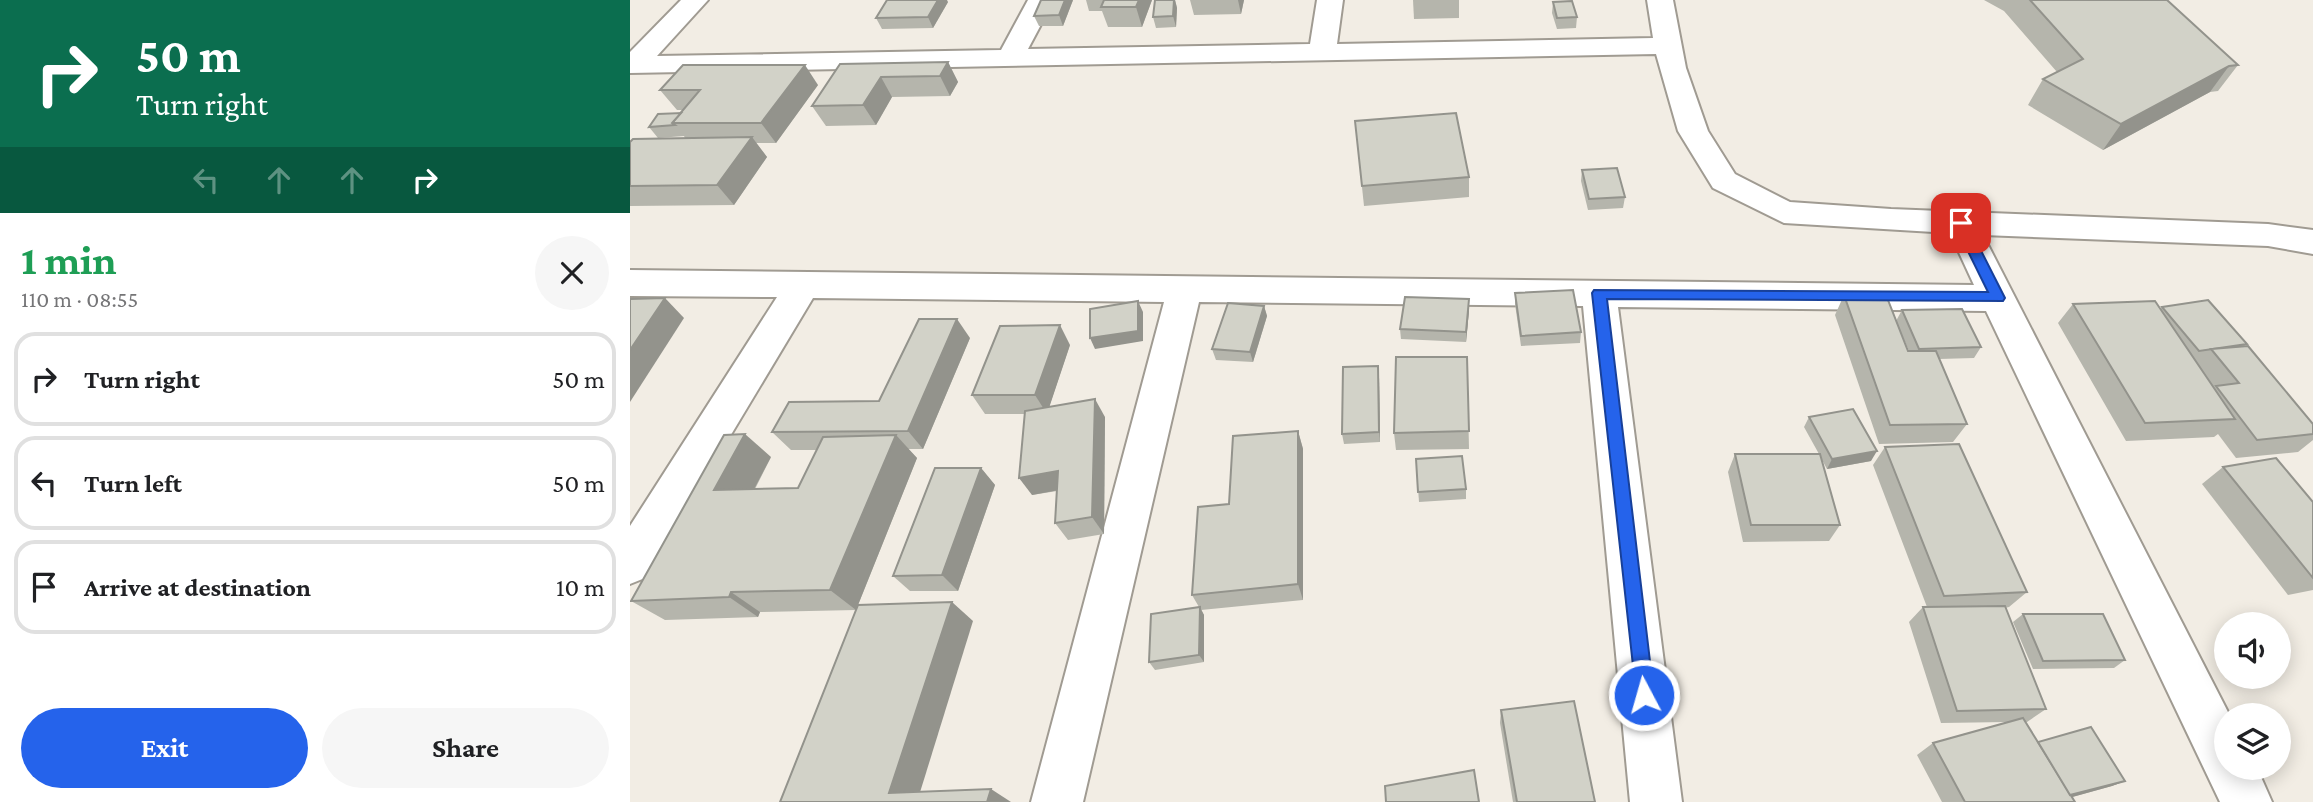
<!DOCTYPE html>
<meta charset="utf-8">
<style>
:root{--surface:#fff;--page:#f6f6f6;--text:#202124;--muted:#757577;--line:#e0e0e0;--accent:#2563eb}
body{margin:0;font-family:"Crimson Pro",serif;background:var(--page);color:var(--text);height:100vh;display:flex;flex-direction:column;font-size:26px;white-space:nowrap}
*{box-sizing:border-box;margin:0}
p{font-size:23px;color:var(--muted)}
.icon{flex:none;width:38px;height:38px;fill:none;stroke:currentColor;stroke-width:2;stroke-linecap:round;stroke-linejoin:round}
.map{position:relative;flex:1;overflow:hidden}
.side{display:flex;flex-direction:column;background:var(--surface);width:630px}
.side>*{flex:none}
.hud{background:#0b6e4f;color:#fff;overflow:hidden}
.fabs{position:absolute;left:1584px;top:612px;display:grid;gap:14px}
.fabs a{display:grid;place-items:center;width:77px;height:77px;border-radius:50%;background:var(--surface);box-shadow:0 4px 18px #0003;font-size:35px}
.pin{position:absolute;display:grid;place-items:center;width:60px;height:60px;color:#fff;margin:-30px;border-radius:14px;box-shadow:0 4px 10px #0006}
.me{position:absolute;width:77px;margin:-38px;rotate:354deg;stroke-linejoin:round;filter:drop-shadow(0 0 5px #0008)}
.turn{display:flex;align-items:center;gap:24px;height:147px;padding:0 21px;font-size:32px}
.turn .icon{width:91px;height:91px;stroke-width:2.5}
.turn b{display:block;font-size:49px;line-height:60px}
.lanes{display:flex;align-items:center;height:66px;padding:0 21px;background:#0003;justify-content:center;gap:35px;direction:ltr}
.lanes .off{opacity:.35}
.round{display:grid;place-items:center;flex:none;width:74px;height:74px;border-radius:37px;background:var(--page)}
.overview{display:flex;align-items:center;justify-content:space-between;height:119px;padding:0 21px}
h1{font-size:42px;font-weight:700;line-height:52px;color:#1e9e55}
.cta{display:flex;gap:14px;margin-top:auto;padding:14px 21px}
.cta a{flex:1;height:80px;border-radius:42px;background:var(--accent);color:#fff;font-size:28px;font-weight:700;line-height:80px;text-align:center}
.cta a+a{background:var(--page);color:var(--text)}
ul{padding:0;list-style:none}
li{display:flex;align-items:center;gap:21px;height:94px;margin:0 14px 10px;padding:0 7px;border:4px solid var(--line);border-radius:21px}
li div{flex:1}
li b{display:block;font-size:26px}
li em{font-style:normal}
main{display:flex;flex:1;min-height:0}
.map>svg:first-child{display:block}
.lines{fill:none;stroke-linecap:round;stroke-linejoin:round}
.street-casing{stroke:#a09b92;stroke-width:4}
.street{fill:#fff;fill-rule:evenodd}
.wall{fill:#b5b5ac}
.shaded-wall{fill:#93938c}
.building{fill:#d2d2c8;stroke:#93938c;stroke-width:2}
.route{fill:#2563eb;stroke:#184099;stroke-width:2}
</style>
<main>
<section class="side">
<div class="hud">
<div class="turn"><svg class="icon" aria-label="right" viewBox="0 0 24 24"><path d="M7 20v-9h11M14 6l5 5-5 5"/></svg><div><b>50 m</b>Turn right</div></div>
<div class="lanes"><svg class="icon off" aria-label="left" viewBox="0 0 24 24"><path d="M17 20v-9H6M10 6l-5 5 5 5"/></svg><svg class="icon off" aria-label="ahead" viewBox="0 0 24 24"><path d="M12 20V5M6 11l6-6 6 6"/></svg><svg class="icon off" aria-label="ahead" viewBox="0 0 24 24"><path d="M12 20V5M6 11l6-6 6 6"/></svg><svg class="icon" aria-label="right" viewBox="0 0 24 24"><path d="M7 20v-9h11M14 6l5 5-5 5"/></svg></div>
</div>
<div class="overview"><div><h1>1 min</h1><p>110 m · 08:55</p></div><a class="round"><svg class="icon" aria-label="close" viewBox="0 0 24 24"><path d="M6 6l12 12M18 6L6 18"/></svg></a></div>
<ul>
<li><svg class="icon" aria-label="right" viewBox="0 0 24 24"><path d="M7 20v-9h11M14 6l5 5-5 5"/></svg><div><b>Turn right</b></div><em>50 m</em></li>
<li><svg class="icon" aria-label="left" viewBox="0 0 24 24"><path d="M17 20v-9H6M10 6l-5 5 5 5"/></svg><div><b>Turn left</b></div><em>50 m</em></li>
<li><svg class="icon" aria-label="arrive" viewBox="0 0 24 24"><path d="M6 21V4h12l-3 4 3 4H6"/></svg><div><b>Arrive at destination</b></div><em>10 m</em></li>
</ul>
<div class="cta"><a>Exit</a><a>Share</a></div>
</section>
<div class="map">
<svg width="1683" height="802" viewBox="0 0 1683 802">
<rect width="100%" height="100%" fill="#f2ede4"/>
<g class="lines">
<defs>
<polygon id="street" points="51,0 78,0 27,56 371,50 398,0 424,0 398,49 680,44 687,0 713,0 707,44 1023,38 1017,0 1043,0 1056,68 1078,131 1105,174 1160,202 1261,209 1638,224 1683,230 1683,254 1638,246 1353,235 1600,716 1596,716 1596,768 1627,768 1642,802 1590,802 1356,311 988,307 1052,802 1000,802 953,306 569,302 453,802 401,802 534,302 183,298 15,578 0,584 0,526 147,297 0,296 0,270 1344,285 1320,233 1154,223 1083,188 1048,131 1026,54 0,73 0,52"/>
</defs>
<use href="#street" class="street-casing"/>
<use href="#street" class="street"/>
</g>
<g class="wall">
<polygon points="443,0 433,26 409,26 404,16"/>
<polygon points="456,0 522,0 512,27 478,27 472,11 459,11"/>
<polygon points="525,0 545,0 547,8 546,27 526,28 523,17"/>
<polygon points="560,0 614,0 611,14 564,15"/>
<polygon points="783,0 829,0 829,18 784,19"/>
<polygon points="1354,0 1537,0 1608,65 1588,91 1580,92 1473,150 1398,105 1413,79 1427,72 1374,11"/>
<polygon points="318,2 303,28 252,29 246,18"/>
<polygon points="923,2 947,17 946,28 927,29 922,13"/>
<polygon points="318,62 328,82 320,96 262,97 246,125 196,126 182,106 210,64"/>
<polygon points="188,85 146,143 126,143 137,157 104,205 0,206 0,142 55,138 54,136 28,138 19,127 51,113 53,110 47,110 30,90"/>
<polygon points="725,121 839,177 839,197 734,206"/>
<polygon points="952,170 995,197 993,208 958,210 951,181"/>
<polygon points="885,293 951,332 950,343 891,346 885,304"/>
<polygon points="1214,295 1278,351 1279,351 1266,321 1272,310 1351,347 1344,358 1309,359 1337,424 1323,442 1249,444 1205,315"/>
<polygon points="1443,304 1530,309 1532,307 1617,344 1614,346 1683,424 1683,440 1668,452 1606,458 1588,434 1584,437 1496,441 1428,323"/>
<polygon points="634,306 637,316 623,362 586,360 582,349"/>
<polygon points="839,310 836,342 771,339 770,329"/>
<polygon points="340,338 293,449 278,449 287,458 226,610 130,612 128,617 35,620 1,601 141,457 125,489 168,488 187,450 161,450 142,432 249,401"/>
<polygon points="440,345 419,407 475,417 474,534 438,540 425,523 427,491 402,495 394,414 355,414 342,395"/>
<polygon points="837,357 839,449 766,450 764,433"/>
<polygon points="749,376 750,442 714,444 712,434"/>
<polygon points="1179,417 1241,461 1197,469 1191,458 1210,525 1199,541 1113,542 1098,472 1105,454 1189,454 1174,427"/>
<polygon points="668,431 673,449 673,600 571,610 574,615 574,662 525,670 519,662 569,607 562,595 599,504"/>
<polygon points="1255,447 1397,592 1379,607 1375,608 1416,709 1397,722 1395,722 1408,742 1495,781 1482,786 1442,797 1445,802 1312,802 1287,755 1303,743 1377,722 1311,723 1279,622 1293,607 1297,607 1243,465"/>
<polygon points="786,459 836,489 836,499 789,502"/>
<polygon points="1593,467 1683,502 1683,590 1658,595 1572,484"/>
<polygon points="351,468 365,485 328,591 280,591 263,576"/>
<polygon points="1393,614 1495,660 1484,668 1403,669 1383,622"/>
<polygon points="871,710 965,802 883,802 870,723"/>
</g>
<g class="shaded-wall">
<polygon points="308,0 317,0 318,2 303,28 298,17"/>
<polygon points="435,0 443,0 433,26 429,15"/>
<polygon points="509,0 522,0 512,27 506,7"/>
<polygon points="544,0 545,0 547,8 546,27 543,16"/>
<polygon points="608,0 614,0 611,14"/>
<polygon points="318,62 328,82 320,96 310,76"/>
<polygon points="175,65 188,85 146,143 131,123"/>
<polygon points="1599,66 1580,92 1473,150 1491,124"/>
<polygon points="251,77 262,97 246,125 233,105"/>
<polygon points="122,137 137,157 104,205 87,185"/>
<polygon points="35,298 54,318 0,402 0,350"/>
<polygon points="839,299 839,310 836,342 836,332"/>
<polygon points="508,301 513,312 513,341 465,349 460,338"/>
<polygon points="634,306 637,316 623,362 620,352"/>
<polygon points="327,319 340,338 293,449 278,431"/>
<polygon points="430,325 440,345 417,414 405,395"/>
<polygon points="748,366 749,376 750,442 749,432"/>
<polygon points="465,399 475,417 474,534 462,517"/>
<polygon points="668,431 673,449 673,600 668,584"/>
<polygon points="115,434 141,457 112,512 84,490"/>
<polygon points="266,435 287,458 226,610 200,590"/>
<polygon points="1247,451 1241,461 1197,469 1202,459"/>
<polygon points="351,468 365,485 328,591 312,575"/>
<polygon points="428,471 440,488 402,495 389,478"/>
<polygon points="101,592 130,612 128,617 99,597"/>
<polygon points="322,602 343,621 287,802 259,793"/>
<polygon points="570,607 574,615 574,662 569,655"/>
<polygon points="1495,781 1482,786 1428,801 1440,795"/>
<polygon points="361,789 381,802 357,802"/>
</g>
<g class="building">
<polygon points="257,0 308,0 298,17 246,18"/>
<polygon points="411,0 435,0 429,15 404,16"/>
<polygon points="474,0 509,0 506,7 471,7"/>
<polygon points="525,0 544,0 543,16 523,17"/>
<polygon points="1400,0 1537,0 1608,65 1599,66 1491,124 1413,79 1453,59"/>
<polygon points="942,1 947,17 927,18 923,2"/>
<polygon points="318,62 310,76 251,77 233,105 182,106 210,64"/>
<polygon points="53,65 175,65 131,123 42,123 70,90 30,90"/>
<polygon points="51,113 42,123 45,125 19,127 28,114"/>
<polygon points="826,113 839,177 732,186 725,121"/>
<polygon points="122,137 87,185 0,186 0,142 3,139"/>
<polygon points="987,168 995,197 959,199 952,170"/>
<polygon points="943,290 951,332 891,336 885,293"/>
<polygon points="1214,295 1256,295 1278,351 1306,351 1337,424 1260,425"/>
<polygon points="775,297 839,299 836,332 770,329"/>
<polygon points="35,298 0,350 0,299"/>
<polygon points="1578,300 1617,344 1569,351 1532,307"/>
<polygon points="508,301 508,331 460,338 460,309"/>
<polygon points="1525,301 1605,419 1515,423 1443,304"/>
<polygon points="598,303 634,306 620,352 582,349"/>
<polygon points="1332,309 1351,347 1289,349 1272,310"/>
<polygon points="289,319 327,319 278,431 142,432 159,402 249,401"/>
<polygon points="430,325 405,395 342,395 370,326"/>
<polygon points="1618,346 1683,424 1683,434 1627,440 1586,386 1609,383 1581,349"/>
<polygon points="766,357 837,357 839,431 764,433"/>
<polygon points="748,366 749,432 712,434 713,367"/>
<polygon points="465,399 462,517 425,523 428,471 389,478 395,411"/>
<polygon points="1223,409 1247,451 1202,459 1179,417"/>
<polygon points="668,431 668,584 562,595 568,507 599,504 603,436"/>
<polygon points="115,434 84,490 168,488 193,437 266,435 200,590 101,592 99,597 1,601 94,435"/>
<polygon points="1329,444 1397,592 1314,596 1255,447"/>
<polygon points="1105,454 1190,454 1210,525 1121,525"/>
<polygon points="832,456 836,489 788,492 786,459"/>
<polygon points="1646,458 1683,502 1683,578 1593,467"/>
<polygon points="305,468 351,468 312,575 263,576"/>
<polygon points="322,602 259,793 361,789 357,802 150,802 228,605"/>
<polygon points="1375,606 1416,709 1327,711 1293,607"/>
<polygon points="570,607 569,655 519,662 521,614"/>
<polygon points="1393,614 1473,614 1495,660 1413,661"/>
<polygon points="944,701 965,802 887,802 871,710"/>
<polygon points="1393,718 1445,802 1335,802 1303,743"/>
<polygon points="1461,727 1495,781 1440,795 1408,742"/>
<polygon points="844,770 849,802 756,802 755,786"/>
</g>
<polygon class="route" points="1331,218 1337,223 1375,298 1373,301 977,299 1024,695 1021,702 1014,705 1007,702 962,293 964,290 1358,292 1324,223"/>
</svg>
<div class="fabs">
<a><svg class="icon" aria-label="sound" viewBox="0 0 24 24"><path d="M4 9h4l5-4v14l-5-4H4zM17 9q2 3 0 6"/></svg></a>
<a><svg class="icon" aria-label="layers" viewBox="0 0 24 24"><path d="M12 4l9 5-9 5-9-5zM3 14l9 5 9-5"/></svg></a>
</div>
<div class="pin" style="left:1331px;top:223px;background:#d93025"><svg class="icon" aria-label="arrive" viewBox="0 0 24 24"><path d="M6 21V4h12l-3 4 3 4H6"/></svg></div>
<svg class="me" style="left:1014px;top:695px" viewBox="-20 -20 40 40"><circle r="17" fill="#2563eb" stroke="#fff" stroke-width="3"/><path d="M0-11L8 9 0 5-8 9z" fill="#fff"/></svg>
</div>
</main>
